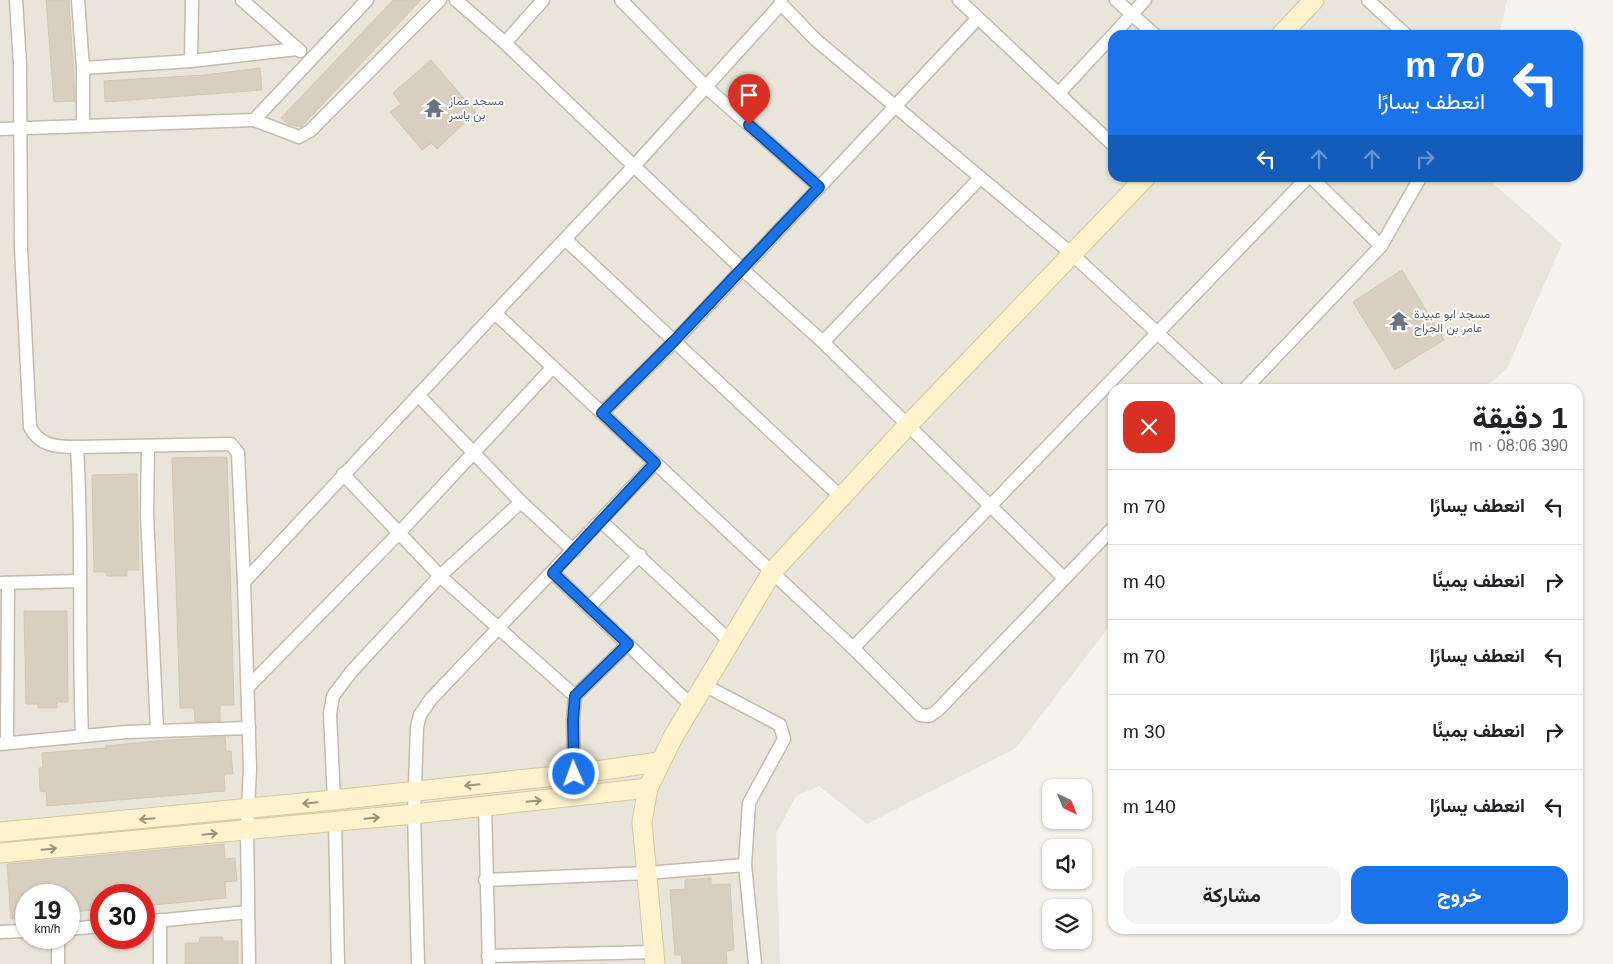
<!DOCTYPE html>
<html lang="ar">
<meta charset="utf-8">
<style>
:root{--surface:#fff;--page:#f2f2f2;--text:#202124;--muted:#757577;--line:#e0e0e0;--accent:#1a73e8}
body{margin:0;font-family:Helvetica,Vazirmatn,sans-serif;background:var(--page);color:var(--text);direction:rtl;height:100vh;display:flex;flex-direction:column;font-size:19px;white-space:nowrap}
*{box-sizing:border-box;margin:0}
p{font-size:16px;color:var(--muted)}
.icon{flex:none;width:28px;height:28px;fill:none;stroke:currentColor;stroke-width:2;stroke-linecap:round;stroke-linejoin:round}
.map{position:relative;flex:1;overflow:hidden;direction:ltr}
.sheet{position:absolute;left:1108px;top:384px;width:475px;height:550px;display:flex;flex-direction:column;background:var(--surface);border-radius:15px;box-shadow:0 1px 4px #0004;direction:rtl}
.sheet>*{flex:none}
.guide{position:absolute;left:1108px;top:30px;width:475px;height:152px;border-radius:15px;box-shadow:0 1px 4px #0004;direction:rtl;background:#1a73e8;color:#fff;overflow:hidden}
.needle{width:32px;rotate:137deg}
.tools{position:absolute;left:1042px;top:779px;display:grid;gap:10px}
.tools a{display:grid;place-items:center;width:50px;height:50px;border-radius:10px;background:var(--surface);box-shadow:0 1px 4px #0004;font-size:25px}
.speed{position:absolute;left:15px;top:884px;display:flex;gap:10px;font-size:25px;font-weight:700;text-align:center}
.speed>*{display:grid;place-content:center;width:65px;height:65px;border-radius:50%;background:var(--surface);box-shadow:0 1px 4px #0004;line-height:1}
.speed small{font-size:12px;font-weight:400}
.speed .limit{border:8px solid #d22;background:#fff;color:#111}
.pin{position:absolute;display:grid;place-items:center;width:42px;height:42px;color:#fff;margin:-51px -21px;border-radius:50% 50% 50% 0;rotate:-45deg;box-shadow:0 0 5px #0007}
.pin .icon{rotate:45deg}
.me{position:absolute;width:55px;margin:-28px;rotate:358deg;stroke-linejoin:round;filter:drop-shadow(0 0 4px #0008)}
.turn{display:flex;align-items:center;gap:18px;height:105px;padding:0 15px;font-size:22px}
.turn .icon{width:65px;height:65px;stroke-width:2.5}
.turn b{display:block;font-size:35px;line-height:42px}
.lanes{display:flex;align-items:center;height:48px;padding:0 15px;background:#0003;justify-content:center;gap:25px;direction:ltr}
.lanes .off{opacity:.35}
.round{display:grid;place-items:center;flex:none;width:52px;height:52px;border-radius:15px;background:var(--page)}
.overview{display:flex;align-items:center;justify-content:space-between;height:85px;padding:0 15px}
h1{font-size:30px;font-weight:700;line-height:38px}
.cta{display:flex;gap:10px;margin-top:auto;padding:10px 15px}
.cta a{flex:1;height:58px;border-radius:15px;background:var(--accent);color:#fff;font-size:20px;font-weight:700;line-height:58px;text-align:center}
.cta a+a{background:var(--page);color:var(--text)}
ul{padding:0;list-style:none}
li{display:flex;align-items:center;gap:15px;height:75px;padding:0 15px;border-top:1px solid var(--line)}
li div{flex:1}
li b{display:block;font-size:19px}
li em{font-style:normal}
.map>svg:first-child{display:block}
.residential{fill:#eae5da;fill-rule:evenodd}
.building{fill:#d8cfc1;stroke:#d3c7b4}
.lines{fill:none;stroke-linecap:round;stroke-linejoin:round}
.street-casing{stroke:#c2bbae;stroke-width:15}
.secondary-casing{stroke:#d6c79b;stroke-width:21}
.street{stroke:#fff;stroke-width:12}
.secondary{stroke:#fff3cd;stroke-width:19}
.oneway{stroke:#9c937c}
.route-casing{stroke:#114b97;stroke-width:12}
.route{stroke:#1a73e8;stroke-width:9}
.labels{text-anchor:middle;stroke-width:4;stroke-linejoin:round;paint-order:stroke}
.worship-label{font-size:12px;fill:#5b616d;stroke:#fff;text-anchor:start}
</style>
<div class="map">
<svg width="1613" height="964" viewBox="0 0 1613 964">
<rect width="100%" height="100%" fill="#f6f3ec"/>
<path class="residential" d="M 0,0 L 1507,0 L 1499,35 L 1112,35 L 1112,178 L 1487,178 L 1562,244 L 1507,369 L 1482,389 L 1112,389 L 1112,623 L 1016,748 L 867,824 L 819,786 L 796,796 L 776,834 L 780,964 L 0,964 ZM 26,895 L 69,895 L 69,938 L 26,938 ZM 101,895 L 144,895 L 144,938 L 101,938 Z"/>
<g class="building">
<polygon points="46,0 69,0 75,101 54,102"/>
<polygon points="393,0 421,0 301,127 288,124 281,118"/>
<polygon points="431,60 476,112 437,149 431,143 422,150 390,112 401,104 393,93"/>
<polygon points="260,68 262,90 105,102 104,81 204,75"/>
<polygon points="1402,270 1444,340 1395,370 1353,302"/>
<polygon points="227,457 234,705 220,705 220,721 195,722 194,708 180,708 172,458"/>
<polygon points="137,474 139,570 127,570 127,576 107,576 106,572 94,572 92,475"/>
<polygon points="24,611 67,611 68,702 57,702 57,708 38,708 38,704 26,704"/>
<polygon points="225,737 226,751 231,751 233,774 224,774 225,791 47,806 46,792 40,791 39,768 43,768 42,753 106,748 105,746 167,740"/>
<polygon points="224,844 225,859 235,858 237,881 225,882 226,898 144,906 144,895 97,895 98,910 69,912 69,895 26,895 26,917 11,919 7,864"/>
<polygon points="711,878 711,885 730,884 734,950 726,951 727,964 682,964 681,955 675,955 670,890 685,889 685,880"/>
<polygon points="200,937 223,937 223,941 238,941 238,964 185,964 185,943 199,943"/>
</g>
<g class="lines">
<defs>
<g id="street">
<path d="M 16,0 L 20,64 L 21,248 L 30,427 C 39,446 57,447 77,447"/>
<polyline points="78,0 83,68 83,124"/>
<polyline points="242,0 300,51"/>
<polyline points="456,0 505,43 742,269 823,342 1064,578"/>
<polyline points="621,0 706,87 819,187"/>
<polyline points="959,0 1112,144"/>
<polyline points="1116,0 1155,35"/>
<polyline points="1368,0 1406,35"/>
<polyline points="781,4 816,40 1073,255 1218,389"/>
<polyline points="978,18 675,341 602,413 853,648 920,715 929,716 937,711 1112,529"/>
<polyline points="1113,35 1145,0"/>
<polyline points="505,43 543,0"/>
<polyline points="191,61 192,0"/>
<polyline points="83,68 191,61 297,49"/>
<polyline points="1059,93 1112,36"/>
<polyline points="254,120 299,137 310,131 440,0"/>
<polyline points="0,129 254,120 367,0"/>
<polyline points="1312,178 1381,246"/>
<polyline points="565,239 842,498"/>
<polyline points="495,313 635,165 781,4 781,0"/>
<polyline points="823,342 980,178"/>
<polyline points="1245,389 1381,246 1420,178"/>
<polyline points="418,395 521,502 574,551"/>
<polyline points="148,446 147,515 157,730"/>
<polyline points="343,474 440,576 575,696 573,720 574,774"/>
<polyline points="601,521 730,641"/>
<polyline points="553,573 692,706"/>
<polyline points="0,583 80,581"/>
<polyline points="589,607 640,555"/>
<polyline points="853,648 1307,178"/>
<polyline points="704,685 780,725 784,739 749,803 745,865 755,964"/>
<polyline points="248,687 400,532 553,367"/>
<polyline points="575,696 628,644"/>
<path d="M 82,736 C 78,640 83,543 77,447 L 231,444 L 238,453 L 244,582"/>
<polyline points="7,743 8,583"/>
<polyline points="0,744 126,732 249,728"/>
<polyline points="334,800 330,714 333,696 351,672 440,576 521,502"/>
<polyline points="485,806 489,964"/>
<polyline points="335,822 338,964"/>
<polyline points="485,880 647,873 745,865"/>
<polyline points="144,922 248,912"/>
<polyline points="69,929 101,926"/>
<polyline points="0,932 26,931"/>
<polyline points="488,956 654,952"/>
<polyline points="58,964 58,938"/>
<polyline points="160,964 160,920"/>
<polyline points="249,964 247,830 250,769 244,582 495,313 602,413"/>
<polyline points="418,964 414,814 417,727 420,715 431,699 655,463"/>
</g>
<g id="secondary">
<polyline points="1281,35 1314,0"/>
<polyline points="0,832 334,800 574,774 659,762"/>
<polyline points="0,853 414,814 648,788"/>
<polyline points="655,964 642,822 648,788 673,737 772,572 909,424 1145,178"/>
</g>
</defs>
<use href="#street" class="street-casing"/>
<use href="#secondary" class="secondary-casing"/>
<use href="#street" class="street"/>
<use href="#secondary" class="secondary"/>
</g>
<defs><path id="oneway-shaft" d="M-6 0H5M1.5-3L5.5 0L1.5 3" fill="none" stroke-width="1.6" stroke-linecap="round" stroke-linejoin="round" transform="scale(1.25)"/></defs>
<g class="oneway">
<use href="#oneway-shaft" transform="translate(472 785) rotate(174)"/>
<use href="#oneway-shaft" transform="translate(534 801) rotate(-6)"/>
<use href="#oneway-shaft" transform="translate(310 803) rotate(174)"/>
<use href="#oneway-shaft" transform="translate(372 818) rotate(-6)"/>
<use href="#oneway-shaft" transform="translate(147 819) rotate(175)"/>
<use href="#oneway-shaft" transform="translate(210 834) rotate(-6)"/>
<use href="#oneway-shaft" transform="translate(49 849) rotate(-5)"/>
</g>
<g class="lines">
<defs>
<polyline id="route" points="574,774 573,720 575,696 628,644 553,573 655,463 602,413 674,341 819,187 749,125"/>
</defs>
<use href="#route" class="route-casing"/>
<use href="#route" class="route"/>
</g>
<defs>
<symbol id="temple-bare" viewBox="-9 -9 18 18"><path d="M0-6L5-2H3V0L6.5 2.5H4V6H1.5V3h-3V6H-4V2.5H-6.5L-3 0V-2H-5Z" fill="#6b7280" stroke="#fff" stroke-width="2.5" paint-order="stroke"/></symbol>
</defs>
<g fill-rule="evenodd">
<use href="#temple-bare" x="420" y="94" width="28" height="28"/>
<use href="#temple-bare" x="1385" y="307" width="28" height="28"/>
</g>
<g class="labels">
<g class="worship-label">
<text x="449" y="105">مسجد عمار<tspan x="449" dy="14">بن ياسر</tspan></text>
<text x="1414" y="318">مسجد ابو عبيدة<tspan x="1414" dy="14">عامر بن الجراح</tspan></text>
</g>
</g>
</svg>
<div class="tools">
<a><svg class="needle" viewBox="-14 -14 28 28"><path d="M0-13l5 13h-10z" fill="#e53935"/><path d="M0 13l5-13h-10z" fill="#757577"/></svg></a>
<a><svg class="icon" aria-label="sound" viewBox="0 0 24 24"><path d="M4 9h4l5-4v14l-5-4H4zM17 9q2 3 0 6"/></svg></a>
<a><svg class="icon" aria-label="layers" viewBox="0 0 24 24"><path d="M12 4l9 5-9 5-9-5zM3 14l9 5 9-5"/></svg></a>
</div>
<div class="speed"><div>19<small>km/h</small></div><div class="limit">30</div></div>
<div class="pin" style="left:749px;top:125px;background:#d93025"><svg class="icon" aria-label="arrive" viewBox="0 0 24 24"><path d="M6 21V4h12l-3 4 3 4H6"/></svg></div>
<svg class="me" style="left:574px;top:774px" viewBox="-20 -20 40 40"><circle r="17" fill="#1a73e8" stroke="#fff" stroke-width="3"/><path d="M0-11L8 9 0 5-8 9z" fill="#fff"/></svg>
<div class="guide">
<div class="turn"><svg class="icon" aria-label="left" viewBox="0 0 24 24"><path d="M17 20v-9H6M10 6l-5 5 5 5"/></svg><div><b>70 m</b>انعطف يسارًا</div></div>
<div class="lanes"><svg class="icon" aria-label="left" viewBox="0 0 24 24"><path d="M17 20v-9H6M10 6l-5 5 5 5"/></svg><svg class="icon off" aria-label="ahead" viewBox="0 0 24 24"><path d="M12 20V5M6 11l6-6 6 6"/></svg><svg class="icon off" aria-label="ahead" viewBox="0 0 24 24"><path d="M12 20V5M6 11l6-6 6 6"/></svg><svg class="icon off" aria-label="right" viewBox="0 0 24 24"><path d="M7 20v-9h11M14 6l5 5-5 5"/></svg></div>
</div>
<section class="sheet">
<div class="overview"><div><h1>1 دقيقة</h1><p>390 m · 08:06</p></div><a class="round" style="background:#d93025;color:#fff"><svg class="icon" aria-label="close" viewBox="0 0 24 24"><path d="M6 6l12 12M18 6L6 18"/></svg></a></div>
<ul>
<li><svg class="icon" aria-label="left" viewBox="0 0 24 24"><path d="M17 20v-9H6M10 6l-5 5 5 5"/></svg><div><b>انعطف يسارًا</b></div><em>70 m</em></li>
<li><svg class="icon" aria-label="right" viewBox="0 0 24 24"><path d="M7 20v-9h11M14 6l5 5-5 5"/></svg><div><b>انعطف يمينًا</b></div><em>40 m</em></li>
<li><svg class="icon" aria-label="left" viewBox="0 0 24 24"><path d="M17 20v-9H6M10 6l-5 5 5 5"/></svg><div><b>انعطف يسارًا</b></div><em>70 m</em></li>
<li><svg class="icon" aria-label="right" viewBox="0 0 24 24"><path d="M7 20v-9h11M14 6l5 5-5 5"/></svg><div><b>انعطف يمينًا</b></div><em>30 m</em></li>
<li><svg class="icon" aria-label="left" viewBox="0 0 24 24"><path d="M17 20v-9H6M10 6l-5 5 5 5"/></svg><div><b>انعطف يسارًا</b></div><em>140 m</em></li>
</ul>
<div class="cta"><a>خروج</a><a>مشاركة</a></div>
</section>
</div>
